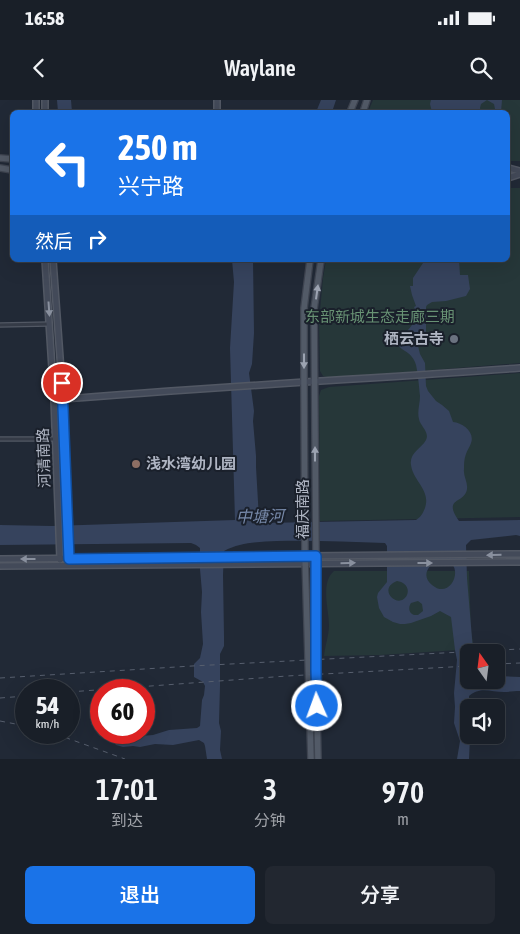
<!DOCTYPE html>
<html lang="zh">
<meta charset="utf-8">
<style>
:root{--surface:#191f28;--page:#222730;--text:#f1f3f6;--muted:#9fa2a8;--line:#373d45;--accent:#1a73e8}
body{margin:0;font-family:"Asap Condensed","Noto Sans SC",sans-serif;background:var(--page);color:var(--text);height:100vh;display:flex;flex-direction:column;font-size:19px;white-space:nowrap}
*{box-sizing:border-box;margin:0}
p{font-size:16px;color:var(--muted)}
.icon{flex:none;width:28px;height:28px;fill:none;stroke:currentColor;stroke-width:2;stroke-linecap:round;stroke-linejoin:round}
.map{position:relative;height:659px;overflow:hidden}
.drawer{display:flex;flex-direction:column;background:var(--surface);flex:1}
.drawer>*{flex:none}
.banner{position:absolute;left:10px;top:10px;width:500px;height:152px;border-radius:8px;box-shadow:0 5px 20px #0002,0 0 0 1px var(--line);background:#1a73e8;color:#fff;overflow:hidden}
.needle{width:32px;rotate:346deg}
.tools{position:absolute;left:460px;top:544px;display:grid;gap:10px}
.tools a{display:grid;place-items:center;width:45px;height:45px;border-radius:8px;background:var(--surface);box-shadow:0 5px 20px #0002,0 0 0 1px var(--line);font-size:25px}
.speed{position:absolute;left:15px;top:579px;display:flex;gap:10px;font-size:25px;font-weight:700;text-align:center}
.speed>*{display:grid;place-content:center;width:65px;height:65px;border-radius:50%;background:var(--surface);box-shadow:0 5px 20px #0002,0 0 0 1px var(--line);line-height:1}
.speed small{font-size:12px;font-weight:400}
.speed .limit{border:8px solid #d22;background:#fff;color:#111}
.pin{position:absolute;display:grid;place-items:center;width:42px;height:42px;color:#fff;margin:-21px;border:2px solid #fff;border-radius:50%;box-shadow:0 1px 5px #0007}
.me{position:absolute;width:55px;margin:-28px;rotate:358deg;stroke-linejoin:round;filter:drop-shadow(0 0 4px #0008)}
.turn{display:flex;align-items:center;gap:18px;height:105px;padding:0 25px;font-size:22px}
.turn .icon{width:65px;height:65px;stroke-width:2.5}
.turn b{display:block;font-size:35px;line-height:42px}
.then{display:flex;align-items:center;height:48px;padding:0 25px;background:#0003;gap:10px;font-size:19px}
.eta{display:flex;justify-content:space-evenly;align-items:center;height:85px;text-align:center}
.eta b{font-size:30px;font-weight:600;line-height:35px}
.action{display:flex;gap:10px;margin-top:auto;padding:10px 25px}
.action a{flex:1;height:58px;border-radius:8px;background:var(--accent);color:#fff;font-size:20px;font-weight:600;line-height:58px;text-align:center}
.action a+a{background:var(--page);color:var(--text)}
.status{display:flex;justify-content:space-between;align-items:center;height:35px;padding:0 25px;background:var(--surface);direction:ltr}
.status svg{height:14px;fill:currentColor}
header{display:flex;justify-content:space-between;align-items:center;height:65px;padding:0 25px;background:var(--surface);font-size:22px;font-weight:600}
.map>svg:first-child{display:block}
.green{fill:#263739}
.water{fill:#36435d;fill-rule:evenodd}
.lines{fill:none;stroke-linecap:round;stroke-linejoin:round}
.street-casing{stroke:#525864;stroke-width:5.5}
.secondary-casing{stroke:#525864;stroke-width:8}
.primary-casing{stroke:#3e4450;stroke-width:8}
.street{stroke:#353b47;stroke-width:3}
.secondary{stroke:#434a59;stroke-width:5}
.primary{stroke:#525a67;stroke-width:5.5}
.rail{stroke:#575f6e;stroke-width:1;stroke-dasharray:5 5;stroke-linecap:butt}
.oneway{fill:#9ca3b1}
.oneway2{fill:#89909e}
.route-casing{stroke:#114b97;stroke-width:12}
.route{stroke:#1a73e8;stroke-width:9}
.worship-dot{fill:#6b7280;stroke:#1a202b;stroke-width:2}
.education-dot{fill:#8d6e63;stroke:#1a202b;stroke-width:2}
.labels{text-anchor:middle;stroke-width:4;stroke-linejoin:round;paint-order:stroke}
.park-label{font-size:15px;fill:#689274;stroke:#1a202b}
.poi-label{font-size:15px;font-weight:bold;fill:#afb5c3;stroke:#1a202b;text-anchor:end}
.street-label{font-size:15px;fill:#afb5c3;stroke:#1a202b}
.water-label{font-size:16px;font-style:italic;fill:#788aaa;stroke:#1a202b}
</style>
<div class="status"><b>16:58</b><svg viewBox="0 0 49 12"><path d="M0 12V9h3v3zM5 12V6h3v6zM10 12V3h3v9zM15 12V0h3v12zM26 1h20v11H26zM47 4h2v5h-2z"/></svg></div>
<header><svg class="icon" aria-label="back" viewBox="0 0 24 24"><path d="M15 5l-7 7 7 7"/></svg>Waylane<svg class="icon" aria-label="search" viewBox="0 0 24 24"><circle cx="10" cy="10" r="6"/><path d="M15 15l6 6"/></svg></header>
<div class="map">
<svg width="520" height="659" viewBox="0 0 520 659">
<rect width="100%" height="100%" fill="#212936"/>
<g class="green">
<polygon points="373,0 520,0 520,61 508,61 508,12 368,12"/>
<polygon points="508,88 520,88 520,263 331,278 323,276 320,271 319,221 323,178 326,160 508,160"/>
<polygon points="520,273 520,417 320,421 319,296 321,290 329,287"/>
<path d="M 334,471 L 469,471 L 471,530 L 474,549 L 380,555 L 324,556 C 325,546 329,535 329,525 C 329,509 320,483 334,471 Z"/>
</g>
<g class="water">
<polygon points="57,0 71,0 72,12 58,12"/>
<polygon points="321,0 336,0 332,12 316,12"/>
<polygon points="431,0 502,0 501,12 493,12 495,9 494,4 487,0 481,4 480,8 481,12 472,12 469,11 462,12 432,12 430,4"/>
<path d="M 232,160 L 253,160 L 254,233 L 252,264 L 249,273 L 254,311 L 253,321 L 256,356 L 256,367 L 259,419 L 261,422 L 264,423 L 416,420 C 421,417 423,413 425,408 C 431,390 413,381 411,365 C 409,353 421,349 426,340 C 430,332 420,326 419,319 C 417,311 420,304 420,296 C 419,286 418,274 416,265 C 412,249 396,251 397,240 C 406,232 421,221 414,207 L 416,206 L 412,195 L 410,186 L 413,186 L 413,178 L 425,160 L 459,160 L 460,175 L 468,175 L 470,189 L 466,196 L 446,201 L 432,202 L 427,205 L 426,207 L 426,231 L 418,246 L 420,254 L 425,263 L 426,286 L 428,291 L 436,301 L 442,305 L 449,311 L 453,322 C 463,323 475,332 471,343 C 470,347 467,350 466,354 C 464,359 464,364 464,369 C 463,376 468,382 467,389 C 465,404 442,397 459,421 L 520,420 L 520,436 L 516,435 L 471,440 L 466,445 L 467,478 L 473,550 L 472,552 L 469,552 L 469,580 L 496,580 L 496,576 L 520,577 L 520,591 C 514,591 509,592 504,592 C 491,592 480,586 469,596 L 469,635 L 470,635 L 470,638 L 469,659 L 457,659 L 460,641 L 454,623 L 455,607 L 454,593 L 457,560 L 455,550 L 451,517 L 440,511 L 431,516 L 411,523 L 405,524 L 400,524 L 393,522 L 384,517 L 379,508 L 377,497 L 378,493 L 387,482 L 387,446 L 385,443 C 349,442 313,440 277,441 C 259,442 241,442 224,451 L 223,475 L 224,536 L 224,546 L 220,554 L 220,586 L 219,623 L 221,631 L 220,650 L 222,659 L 207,659 L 205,646 L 204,643 L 199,640 L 173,645 L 155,644 L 140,647 L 133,646 L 123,647 L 116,645 L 115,642 L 119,638 L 153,635 L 169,630 L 197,628 L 200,626 L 202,600 L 204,595 L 205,586 L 203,582 L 194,577 L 194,564 L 200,558 L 203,544 L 201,512 L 202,492 L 200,469 L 200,448 L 196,445 L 191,443 L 0,445 L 0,425 L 52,426 L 235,420 L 230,248 L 234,182 ZM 437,460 C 469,456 453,503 432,485 C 421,476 428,466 437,460 ZM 397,481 C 404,482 410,487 407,495 C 399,511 376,489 397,481 ZM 418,501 L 422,504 L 423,511 L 418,515 C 410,516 407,509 411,503 Z"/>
</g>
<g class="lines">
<defs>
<g id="street">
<polyline points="0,225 49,224"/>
<polyline points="0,339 55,339"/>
</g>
<g id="secondary">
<polyline points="36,0 36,12"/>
<polyline points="45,0 45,12"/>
<polyline points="217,12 217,0"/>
<polyline points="508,68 520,71"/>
<polyline points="508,78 520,74"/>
<polyline points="45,160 54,300 60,460"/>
<polyline points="53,160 63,299 69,462"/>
<path d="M 54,300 C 209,287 365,279 520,268"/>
<polyline points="0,459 520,454"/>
<polyline points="0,466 520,462"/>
</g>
<g id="primary">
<polyline points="350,12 355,0"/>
<polyline points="363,12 367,0"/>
<polyline points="0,58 12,59"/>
<polyline points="0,68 12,70"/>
<polyline points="310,160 304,208 304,283 305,456 311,659"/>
<polyline points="318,659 316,570 316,456 314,209 321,160"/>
</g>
</defs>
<use href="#street" class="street-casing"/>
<use href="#secondary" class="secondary-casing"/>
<use href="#primary" class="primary-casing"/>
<use href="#street" class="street"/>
<use href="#secondary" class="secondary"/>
<use href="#primary" class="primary"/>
<g class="rail">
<polyline points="496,564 520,563"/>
<polyline points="0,578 192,566 520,549"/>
<polyline points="69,592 287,576 469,566"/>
<polyline points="0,598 26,596"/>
<polyline points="0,621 26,626"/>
<polyline points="46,632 64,637 125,659"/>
</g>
</g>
<defs><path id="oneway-solid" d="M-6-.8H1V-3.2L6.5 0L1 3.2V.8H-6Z" transform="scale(1.25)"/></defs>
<g class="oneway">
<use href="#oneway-solid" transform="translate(317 192) rotate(-82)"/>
<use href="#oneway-solid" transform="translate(304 261) rotate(90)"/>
<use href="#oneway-solid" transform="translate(315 354) rotate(-90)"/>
</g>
<g class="oneway2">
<use href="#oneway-solid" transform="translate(49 209) rotate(86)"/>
<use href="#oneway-solid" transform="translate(494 455) rotate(179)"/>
<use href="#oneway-solid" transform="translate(28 459) rotate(180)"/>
<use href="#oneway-solid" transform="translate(348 463) rotate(-1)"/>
<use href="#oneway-solid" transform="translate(425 463)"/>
</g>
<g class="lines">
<defs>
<polyline id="route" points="62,283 69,459 316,456 316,570 317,606"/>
</defs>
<use href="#route" class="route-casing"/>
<use href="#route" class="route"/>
</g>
<circle class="worship-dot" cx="454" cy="239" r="5"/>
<circle class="education-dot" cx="136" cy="364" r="5"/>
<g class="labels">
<g class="park-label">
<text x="380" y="222">东部新城生态走廊三期</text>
</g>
<g class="poi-label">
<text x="444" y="244">栖云古寺</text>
<text x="146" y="369" text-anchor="start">浅水湾幼儿园</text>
</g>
<g class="street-label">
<text transform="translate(44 358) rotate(-92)" y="5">河清南路</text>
<text transform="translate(303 409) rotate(-90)" y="5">福庆南路</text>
</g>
<g class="water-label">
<text transform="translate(260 416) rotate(-1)" y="6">中塘河</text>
</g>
</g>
</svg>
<div class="tools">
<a><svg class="needle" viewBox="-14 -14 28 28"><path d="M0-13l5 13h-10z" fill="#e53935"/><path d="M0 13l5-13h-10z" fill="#9fa2a8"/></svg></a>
<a><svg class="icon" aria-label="sound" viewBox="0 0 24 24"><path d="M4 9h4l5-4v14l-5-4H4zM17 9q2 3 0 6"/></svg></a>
</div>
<div class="speed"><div>54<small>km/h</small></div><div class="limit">60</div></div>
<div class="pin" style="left:62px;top:283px;background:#d93025"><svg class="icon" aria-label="arrive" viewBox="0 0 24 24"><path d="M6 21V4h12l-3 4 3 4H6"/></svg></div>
<svg class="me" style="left:317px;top:606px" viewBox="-20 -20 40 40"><circle r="17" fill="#1a73e8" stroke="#fff" stroke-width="3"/><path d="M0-11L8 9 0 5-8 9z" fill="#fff"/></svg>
<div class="banner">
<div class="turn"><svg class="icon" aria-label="left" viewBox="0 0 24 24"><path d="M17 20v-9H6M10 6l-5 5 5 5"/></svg><div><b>250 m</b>兴宁路</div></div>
<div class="then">然后<svg class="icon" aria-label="right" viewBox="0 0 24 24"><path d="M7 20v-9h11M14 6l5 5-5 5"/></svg></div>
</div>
</div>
<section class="drawer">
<div class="eta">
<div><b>17:01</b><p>到达</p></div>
<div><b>3</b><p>分钟</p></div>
<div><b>970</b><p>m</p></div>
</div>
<div class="action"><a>退出</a><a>分享</a></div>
</section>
